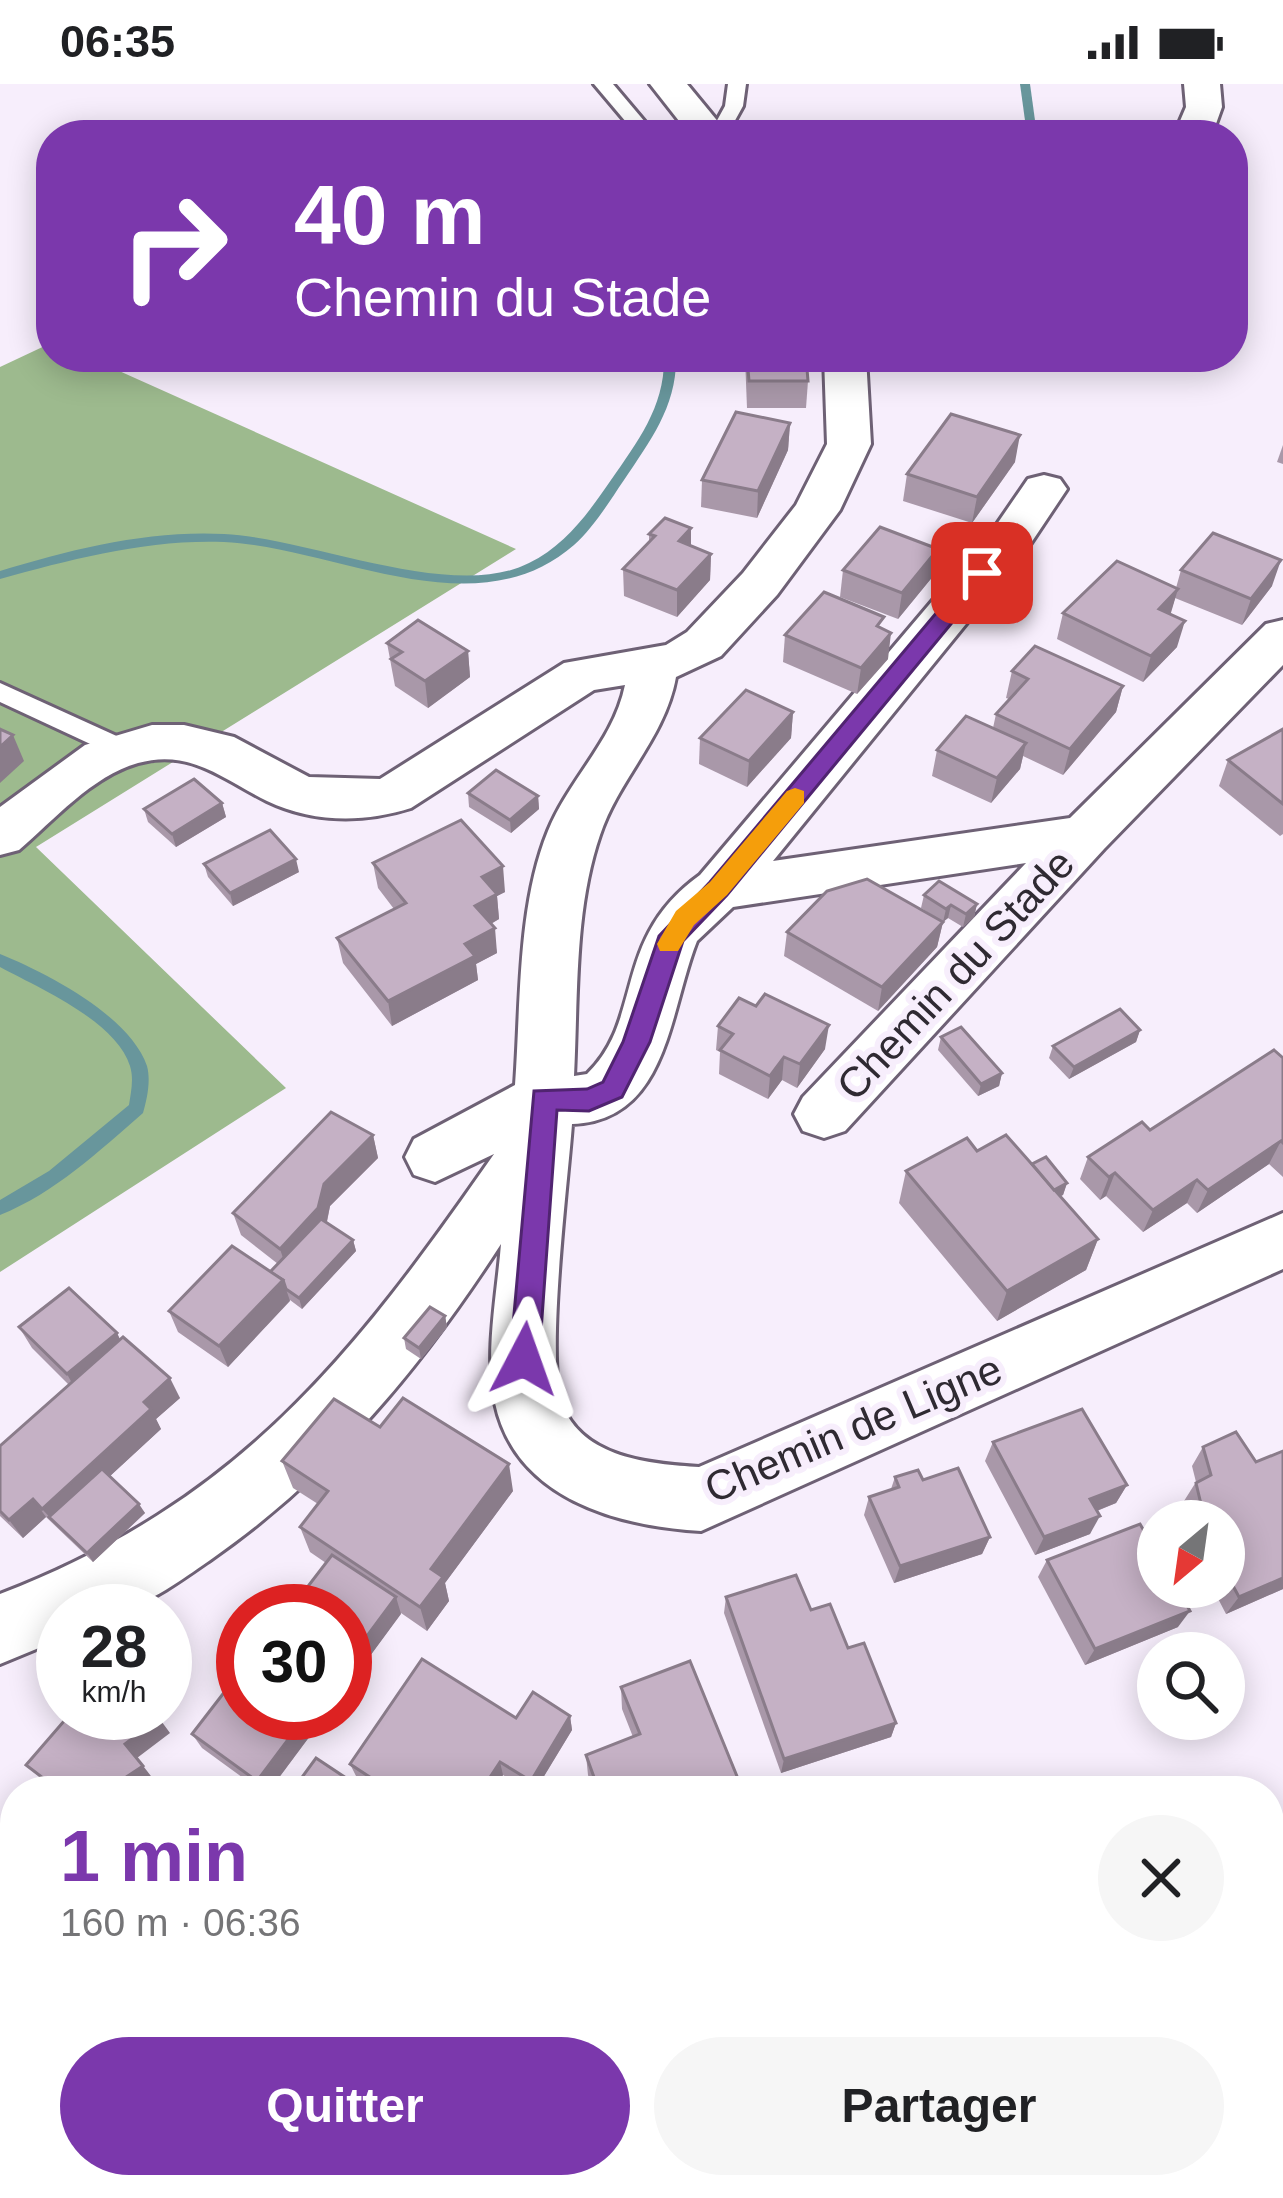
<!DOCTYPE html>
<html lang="fr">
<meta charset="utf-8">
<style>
:root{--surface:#fff;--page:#f6f6f6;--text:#202124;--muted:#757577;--accent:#7b38ac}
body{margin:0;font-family:Arial,sans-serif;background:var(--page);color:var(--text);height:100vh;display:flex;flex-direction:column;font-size:45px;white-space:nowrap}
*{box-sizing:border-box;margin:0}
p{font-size:39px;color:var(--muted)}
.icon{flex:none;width:66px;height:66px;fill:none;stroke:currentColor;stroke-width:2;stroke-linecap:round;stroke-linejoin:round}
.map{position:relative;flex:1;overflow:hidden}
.side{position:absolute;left:0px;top:1692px;width:1284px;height:423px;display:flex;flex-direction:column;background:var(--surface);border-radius:48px 48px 0 0;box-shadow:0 6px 30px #0003}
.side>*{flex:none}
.guide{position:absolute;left:36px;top:36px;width:1212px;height:252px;border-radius:48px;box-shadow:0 6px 30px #0003;background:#7b38ac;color:#fff;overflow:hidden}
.needle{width:78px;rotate:209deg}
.tools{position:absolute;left:1137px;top:1416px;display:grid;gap:24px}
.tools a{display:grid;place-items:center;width:108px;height:108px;border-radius:50%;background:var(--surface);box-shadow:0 6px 30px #0003;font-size:60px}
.speed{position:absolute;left:36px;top:1500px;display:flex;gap:24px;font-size:60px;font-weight:700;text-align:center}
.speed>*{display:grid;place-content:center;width:156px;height:156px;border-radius:50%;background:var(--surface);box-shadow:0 6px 30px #0003;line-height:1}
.speed small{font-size:30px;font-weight:400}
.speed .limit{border:18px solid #d22;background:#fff;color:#111}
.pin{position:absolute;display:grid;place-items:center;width:102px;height:102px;color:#fff;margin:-51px;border-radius:24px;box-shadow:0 6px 18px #0006}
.me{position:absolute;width:132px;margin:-66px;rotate:4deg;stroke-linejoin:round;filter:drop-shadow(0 0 9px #0008)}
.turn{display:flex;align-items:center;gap:42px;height:252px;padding:0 60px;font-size:54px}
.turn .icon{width:156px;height:156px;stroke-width:2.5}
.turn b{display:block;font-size:84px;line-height:102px}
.round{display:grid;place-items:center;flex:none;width:126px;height:126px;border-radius:63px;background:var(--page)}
.head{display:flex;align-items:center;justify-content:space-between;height:204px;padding:0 60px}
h1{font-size:72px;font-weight:800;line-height:90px;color:var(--accent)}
.cta{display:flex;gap:24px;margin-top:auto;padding:24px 60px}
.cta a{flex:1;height:138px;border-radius:72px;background:var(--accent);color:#fff;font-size:48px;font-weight:800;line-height:138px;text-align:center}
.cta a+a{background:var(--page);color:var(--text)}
.status{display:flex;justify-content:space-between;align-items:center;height:84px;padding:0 60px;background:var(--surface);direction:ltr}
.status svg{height:33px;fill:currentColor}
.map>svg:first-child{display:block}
.forest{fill:#9dba8e}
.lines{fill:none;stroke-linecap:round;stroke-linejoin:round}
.stream{fill:#68969c;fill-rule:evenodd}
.river{fill:#81c5ca;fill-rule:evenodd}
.lane-casing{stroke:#6e6175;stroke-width:6}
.street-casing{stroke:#6e6175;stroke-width:6}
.lane{fill:#fff;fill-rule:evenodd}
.street{fill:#fff;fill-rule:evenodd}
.wall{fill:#a998a9}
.shaded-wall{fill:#8a7c8a}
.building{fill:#c5b1c5;stroke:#8a7c8a;stroke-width:3}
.route{fill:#7b38ac;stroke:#502470;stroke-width:3}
.slow{fill:#f59e0b}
.labels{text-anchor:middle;stroke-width:12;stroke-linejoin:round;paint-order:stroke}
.street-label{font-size:42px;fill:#2f2a32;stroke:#f7eefc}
</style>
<div class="status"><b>06:35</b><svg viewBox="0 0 49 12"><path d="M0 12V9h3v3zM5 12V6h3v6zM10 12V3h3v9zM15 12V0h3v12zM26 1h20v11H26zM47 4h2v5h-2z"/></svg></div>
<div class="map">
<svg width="1283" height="2114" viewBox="0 0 1283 2114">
<rect width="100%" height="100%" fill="#f7eefc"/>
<polygon class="forest" points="51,259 51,273 88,273 516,465 36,763 286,1004 0,1188 0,283"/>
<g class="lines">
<g class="stream">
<polygon points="1020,0 1030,0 1037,51 1027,51"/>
<path d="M 664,273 L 676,273 C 677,322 650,357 624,396 C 609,418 594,443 574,461 C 476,547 335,463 224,458 C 148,455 72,475 0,495 L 0,487 C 72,465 149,446 224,450 C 310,454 453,518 529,479 C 566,461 589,428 611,396 C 638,357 665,322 664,273 Z"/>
<path d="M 0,870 C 47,889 130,932 147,982 C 151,997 147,1015 143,1029 C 99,1067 55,1109 0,1131 L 0,1116 L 49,1087 L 129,1021 C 131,1008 134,995 130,982 C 116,937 39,904 0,883 Z"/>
</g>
<g class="river">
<polygon points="1283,1902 1283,2037 1269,2043 1269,1907"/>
<polygon points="997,2100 1142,2100 1136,2114 991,2114"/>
</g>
<defs>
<g id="lane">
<polygon points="594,0 613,0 656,51 637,51"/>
<polygon points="728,0 746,0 743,22 727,51 709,51 725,22"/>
<polygon points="0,599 132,659 136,665 132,671 114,671 0,618"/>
</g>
<g id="street">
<polygon points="650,0 687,0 729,51 690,51"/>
<polygon points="1184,0 1220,0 1222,23 1212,51 1174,51 1186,23"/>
<path d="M 824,273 L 866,273 L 871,360 L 840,426 L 777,511 L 721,572 L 676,593 C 665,654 619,694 600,751 C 574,826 578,914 574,992 L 587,990 C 645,934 611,855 700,791 L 995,443 L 1028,395 L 1044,391 L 1060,395 L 1067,405 L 1027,465 L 773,777 L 1070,734 L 1266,540 L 1283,536 L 1283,581 L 1104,765 L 845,1047 L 824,1054 L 803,1047 L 794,1030 L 803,1013 L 1026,779 L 733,823 L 697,857 C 669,927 668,1037 572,1040 C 568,1097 545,1276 562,1320 C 582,1374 650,1380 699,1383 L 1283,1129 L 1283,1185 L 701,1447 C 616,1442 515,1414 495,1319 C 485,1268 497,1211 501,1160 C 422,1282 333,1390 213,1474 C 187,1492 156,1515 127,1525 C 109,1531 82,1527 63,1527 L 63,1554 L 0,1580 L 0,1510 C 239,1418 353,1273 494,1070 L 435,1098 L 414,1091 L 405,1073 L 414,1055 L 515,1001 C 521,920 517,823 548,747 C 569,695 614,656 625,601 L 594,606 L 411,724 C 364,739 313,739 267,717 C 224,696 190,664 138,679 C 92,692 54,736 19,766 L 0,771 L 0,723 L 85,661 L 152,641 L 184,641 L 234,653 L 309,693 L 380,695 L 564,579 L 666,561 L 687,548 L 743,489 L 796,421 L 827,360 Z"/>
<polygon points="0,1836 15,1842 15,1979 0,1973"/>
<polygon points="21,2100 105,2100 110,2114 26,2114"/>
</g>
</defs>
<use href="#lane" class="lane-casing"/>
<use href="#street" class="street-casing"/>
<use href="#lane" class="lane"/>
<use href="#street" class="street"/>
</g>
<g class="wall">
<polygon points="745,273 806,273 808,297 806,324 747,324"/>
<polygon points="790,339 788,366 757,434 701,423 702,396"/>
<polygon points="1283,361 1283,380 1277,378"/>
<polygon points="1015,378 972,439 903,417 907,390"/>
<polygon points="691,444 691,462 711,470 710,496 677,533 624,512 623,485 649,458 649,450"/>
<polygon points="843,486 934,491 898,535 840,513"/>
<polygon points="1181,486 1272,502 1242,541 1175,514 1170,530 1177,563 1143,598 1057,555 1063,529 1176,504"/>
<polygon points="883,545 888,575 857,610 783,578 785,551"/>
<polygon points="387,559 468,567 470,593 428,624 395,602"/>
<polygon points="1012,587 1123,602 1116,628 1063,691 1023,672 1020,685 991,719 932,692 937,666 993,644 996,630 1009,615 1006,614"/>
<polygon points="793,628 791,654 747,703 699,680 700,654"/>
<polygon points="1283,645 1283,750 1280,752 1219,702 1228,676"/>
<polygon points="468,709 538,712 539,725 511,749 469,723"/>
<polygon points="222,719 226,733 176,763 148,738 144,725"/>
<polygon points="373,779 505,808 497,812 499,835 491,840 497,869 476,880 478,896 392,942 343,879 337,854 394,825 378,804"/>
<polygon points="204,780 299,788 233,822 208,793"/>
<polygon points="924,811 977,820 974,833 963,843 948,834 943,838 921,824"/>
<polygon points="943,838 937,863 878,927 784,872 787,848"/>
<polygon points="718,942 825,965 797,1004 782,996 768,1015 719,990 720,968 716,966"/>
<polygon points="1140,946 1136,958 1069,995 1049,974 1053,962"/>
<polygon points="941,953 1002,989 999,1002 978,1012 938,966"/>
<polygon points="1283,974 1283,1093 1269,1080 1197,1129 1187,1119 1143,1148 1106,1112 1100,1116 1080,1095 1088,1073 1150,1046"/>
<polygon points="373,1051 378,1074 330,1122 327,1138 353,1156 356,1167 302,1225 290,1216 228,1283 178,1248 169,1227 270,1188 278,1180 241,1151 233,1129"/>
<polygon points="977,1067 1032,1080 1067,1099 1063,1111 1060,1112 1098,1155 1086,1186 997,1237 899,1119 906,1087"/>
<polygon points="445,1232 447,1243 421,1275 406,1265 404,1254"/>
<polygon points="19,1243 117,1249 120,1256 180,1314 156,1335 161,1345 110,1392 145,1429 93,1478 46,1433 23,1454 0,1432 0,1362 69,1301 32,1264"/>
<polygon points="380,1343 513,1407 445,1499 449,1517 427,1547 401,1529 345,1606 345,1527 326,1479 310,1468 300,1443 318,1420 293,1404 282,1377"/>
<polygon points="993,1358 1127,1401 1116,1419 1097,1427 1090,1450 1035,1471 985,1377"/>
<polygon points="1203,1363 1256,1378 1283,1367 1283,1505 1226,1530 1212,1503 1224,1503 1224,1437 1188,1437 1184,1417 1196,1398 1192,1382"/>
<polygon points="895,1393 923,1396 990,1453 982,1470 894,1499 864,1431 869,1413 891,1405"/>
<polygon points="1047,1476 1178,1543 1085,1581 1038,1493"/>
<polygon points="726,1513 811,1526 848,1564 896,1639 891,1653 781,1689 724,1529"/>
<polygon points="621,1603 743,1707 593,1707 588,1691 586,1671 633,1653 622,1625"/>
<polygon points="243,1629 327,1629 269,1707 261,1707 202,1664 192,1650"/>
<polygon points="570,1632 572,1646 535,1707 528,1707 503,1691 493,1707 377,1707 357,1694 350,1680 516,1634"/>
</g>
<g class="shaded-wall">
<polygon points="790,339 788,366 757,434 758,407"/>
<polygon points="1020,351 1015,378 972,439 977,413"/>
<polygon points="691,444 691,470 679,457"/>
<polygon points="938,465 934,491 898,535 902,509"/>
<polygon points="711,470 710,496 677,533 677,506"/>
<polygon points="1281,476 1272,502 1242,541 1251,515"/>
<polygon points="1178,505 1170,532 1159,525"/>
<polygon points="1185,537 1177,563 1143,598 1151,572"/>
<polygon points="891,549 888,575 857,610 861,584"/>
<polygon points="468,567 470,593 428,624 425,597"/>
<polygon points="1123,602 1116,628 1063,691 1070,665"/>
<polygon points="793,628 791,654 747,703 749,677"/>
<polygon points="13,651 24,677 0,699 0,663"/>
<polygon points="1026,659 1020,685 991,719 997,694"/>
<polygon points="538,712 539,725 511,749 510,736"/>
<polygon points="222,719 226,733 176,763 172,750"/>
<polygon points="296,775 299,788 233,822 230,809"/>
<polygon points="503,782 505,808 497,812 499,835 478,847 475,822 482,793"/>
<polygon points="977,820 974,833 963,843 966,830"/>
<polygon points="951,821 948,834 943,838 946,825"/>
<polygon points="943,838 937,863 878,927 882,903"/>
<polygon points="495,844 497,869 476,880 478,896 392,942 388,917 465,860"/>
<polygon points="829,941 825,965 797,1004 800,980"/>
<polygon points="1140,946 1136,958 1069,995 1074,983"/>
<polygon points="784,973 782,996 768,1015 770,992"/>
<polygon points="1002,989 999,1002 978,1012 981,1000"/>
<polygon points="373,1051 378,1074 330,1122 325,1146 287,1186 280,1165 324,1100"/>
<polygon points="1281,1057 1269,1080 1197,1129 1208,1106"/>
<polygon points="1115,1089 1106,1112 1100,1116 1109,1093"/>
<polygon points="1197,1096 1187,1119 1143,1148 1153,1126"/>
<polygon points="1067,1099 1063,1111 1035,1124 1039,1113"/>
<polygon points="1098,1155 1086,1186 997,1237 1007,1207"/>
<polygon points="353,1156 356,1167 302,1225 299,1214"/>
<polygon points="283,1196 290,1217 228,1283 219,1262"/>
<polygon points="445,1232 447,1243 421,1275 419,1264"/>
<polygon points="117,1249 127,1270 78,1310 67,1290"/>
<polygon points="170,1294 180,1314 156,1335 161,1345 57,1441 42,1425 144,1318"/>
<polygon points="509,1380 513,1407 445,1499 449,1517 427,1547 420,1523 431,1485"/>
<polygon points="1127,1401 1116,1419 1081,1433 1090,1415"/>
<polygon points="33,1415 46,1433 23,1454 9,1436"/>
<polygon points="139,1420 145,1429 93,1478 87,1469"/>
<polygon points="1100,1432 1090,1450 1035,1471 1044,1453"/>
<polygon points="990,1453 982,1470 894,1499 900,1482"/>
<polygon points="1283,1494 1283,1505 1226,1530 1239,1513"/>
<polygon points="396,1513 401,1530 345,1606 345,1593 350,1587 347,1579"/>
<polygon points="1190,1527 1178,1543 1085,1581 1095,1565"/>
<polygon points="308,1629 327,1629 269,1707 264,1707 257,1697"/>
<polygon points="570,1632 572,1646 535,1707 532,1707 531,1697"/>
<polygon points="159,1634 170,1649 137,1674 154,1696 137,1707 105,1707 125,1660"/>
<polygon points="896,1639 891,1653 781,1689 784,1675"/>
<polygon points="500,1678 503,1691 493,1707 481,1707"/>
<polygon points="349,1696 354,1707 341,1707"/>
</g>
<g class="building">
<polygon points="747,273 806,273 808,297 749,297"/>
<polygon points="736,328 790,339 758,407 702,396"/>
<polygon points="951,330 1020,351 977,413 907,390"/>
<polygon points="665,434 691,444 679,457 711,470 677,506 623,485 655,452 649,450"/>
<polygon points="880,443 938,465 902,509 843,486"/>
<polygon points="1213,449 1281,476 1251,515 1181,486"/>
<polygon points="1117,477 1178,505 1159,525 1185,537 1151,572 1063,529"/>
<polygon points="824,508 884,533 877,542 891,549 861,584 785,551"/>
<polygon points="418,536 468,567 425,597 391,575 402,568 387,559"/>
<polygon points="1035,562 1123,602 1070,665 996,630 1028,595 1012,587"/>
<polygon points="746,606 793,628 749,677 700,654"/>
<polygon points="966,632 1026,659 997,694 937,666"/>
<polygon points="0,645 13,651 0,663"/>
<polygon points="1283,645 1283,720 1228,676"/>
<polygon points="496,686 538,712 510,736 468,709"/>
<polygon points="194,695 222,719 172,750 144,725"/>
<polygon points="461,736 503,782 482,793 497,810 475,822 495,844 465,860 475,872 388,917 337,854 406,819 373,779"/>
<polygon points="270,746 296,775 230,809 204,780"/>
<polygon points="867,795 943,838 882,903 787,848 827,807"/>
<polygon points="939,797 977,820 966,830 951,821 946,825 924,811"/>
<polygon points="765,910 829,941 800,980 784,973 770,992 720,966 733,950 718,942 739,914 756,922"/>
<polygon points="1120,925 1140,946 1074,983 1053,962"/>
<polygon points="961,943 1002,989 981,1000 941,953"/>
<polygon points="1274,966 1283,974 1283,1059 1281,1057 1208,1106 1197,1096 1153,1126 1115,1089 1109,1093 1088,1073 1142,1038 1150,1046"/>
<polygon points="331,1028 373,1051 324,1100 318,1124 280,1165 233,1129"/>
<polygon points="1006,1051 1098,1155 1007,1207 906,1087 967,1054 977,1067"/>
<polygon points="1046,1073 1067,1099 1054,1106 1032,1080"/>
<polygon points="321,1135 353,1156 299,1214 286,1205 283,1196 270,1188"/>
<polygon points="232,1162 283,1196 219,1262 169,1227"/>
<polygon points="69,1204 117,1249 67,1290 19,1243"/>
<polygon points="430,1223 445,1232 419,1264 404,1254"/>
<polygon points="123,1253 170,1294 144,1318 151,1325 42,1425 33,1415 9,1436 0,1427 0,1362"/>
<polygon points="403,1314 509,1380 431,1485 443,1493 420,1523 300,1443 328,1407 282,1377 334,1315 380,1343"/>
<polygon points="1082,1325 1127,1401 1090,1415 1100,1432 1044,1453 993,1358"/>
<polygon points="1236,1348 1256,1378 1283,1367 1283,1494 1239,1513 1224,1485 1224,1437 1205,1437 1196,1399 1211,1391 1203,1363"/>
<polygon points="958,1384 990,1453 900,1482 869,1413 899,1403 895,1393 918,1386 923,1396"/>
<polygon points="102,1385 139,1420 87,1469 49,1433"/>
<polygon points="1140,1440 1158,1471 1158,1503 1177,1503 1190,1527 1095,1565 1047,1476"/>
<polygon points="332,1471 396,1513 347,1579 345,1578 345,1527 289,1527"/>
<polygon points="796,1491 811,1526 830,1520 848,1564 864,1559 896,1639 784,1675 726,1513"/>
<polygon points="422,1575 516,1634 533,1608 570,1632 531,1697 500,1678 481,1707 391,1707 350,1680"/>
<polygon points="690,1577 743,1707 599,1707 586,1671 640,1650 621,1603"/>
<polygon points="243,1584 243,1629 308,1629 257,1697 192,1650"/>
<polygon points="71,1629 152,1629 159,1634 125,1660 143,1682 105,1707 60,1707 26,1681"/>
<polygon points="316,1674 349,1696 341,1707 292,1707"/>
</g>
<polygon class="route" points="982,482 989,484 989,494 727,811 683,857 650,958 622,1013 589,1027 557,1026 539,1275 535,1284 524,1288 514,1284 510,1275 534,1007 587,1005 603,998 623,958 659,852 710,798 974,484"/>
<polygon class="slow" points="795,704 804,707 804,719 727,811 694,841 678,867 660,867 657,860 676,827 710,798 787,707"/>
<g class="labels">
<g class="street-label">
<text transform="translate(955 890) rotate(-47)" y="15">Chemin du Stade</text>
<text transform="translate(853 1344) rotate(-23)" y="15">Chemin de Ligne</text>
</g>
</g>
</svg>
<div class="tools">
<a><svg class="needle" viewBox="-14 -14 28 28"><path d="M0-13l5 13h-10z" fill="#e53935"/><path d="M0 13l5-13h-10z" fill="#757577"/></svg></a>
<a><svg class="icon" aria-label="search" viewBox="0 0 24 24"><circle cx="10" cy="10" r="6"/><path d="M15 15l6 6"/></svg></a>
</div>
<div class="speed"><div>28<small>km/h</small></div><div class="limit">30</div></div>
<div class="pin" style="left:982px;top:489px;background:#d93025"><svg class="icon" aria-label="arrive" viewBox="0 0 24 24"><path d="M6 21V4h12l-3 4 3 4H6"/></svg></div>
<svg class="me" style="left:524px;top:1275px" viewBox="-20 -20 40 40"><path d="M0-17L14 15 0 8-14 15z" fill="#7b38ac" stroke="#fff" stroke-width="4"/></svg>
<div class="guide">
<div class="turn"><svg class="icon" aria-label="right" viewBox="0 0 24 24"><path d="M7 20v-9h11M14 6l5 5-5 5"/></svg><div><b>40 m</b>Chemin du Stade</div></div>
</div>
<section class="side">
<div class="head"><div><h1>1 min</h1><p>160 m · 06:36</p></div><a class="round"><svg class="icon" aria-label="close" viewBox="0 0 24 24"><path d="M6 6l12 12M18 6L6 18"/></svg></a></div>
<div class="cta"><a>Quitter</a><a>Partager</a></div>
</section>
</div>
